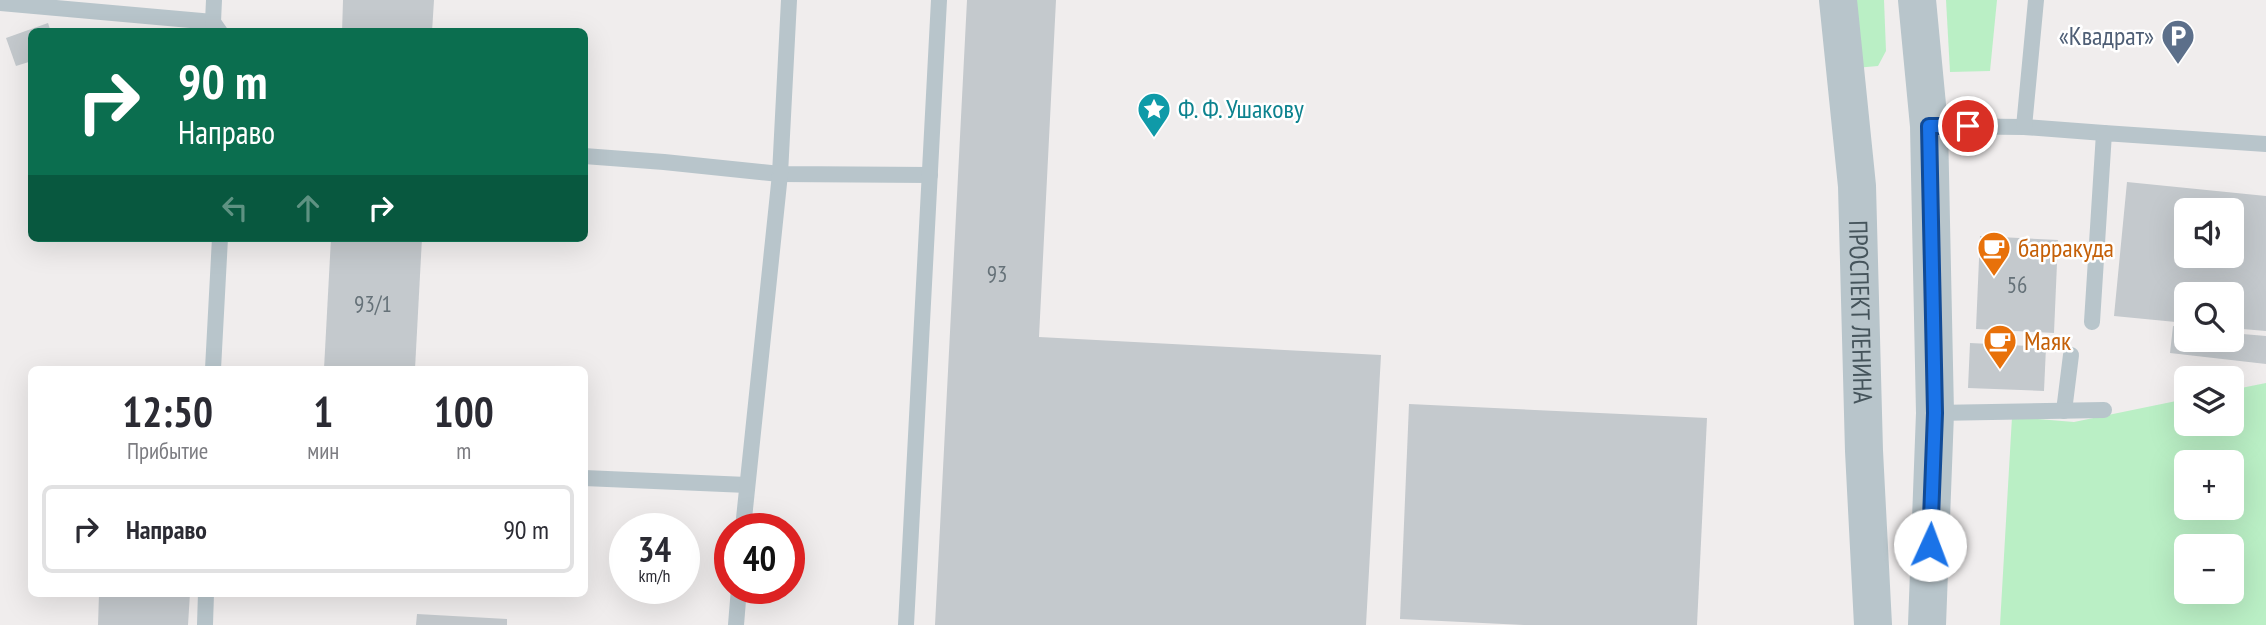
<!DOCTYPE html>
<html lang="ru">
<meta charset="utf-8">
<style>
:root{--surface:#fff;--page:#f7f7f7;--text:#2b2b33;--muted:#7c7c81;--line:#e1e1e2}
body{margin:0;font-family:"PT Sans Narrow",sans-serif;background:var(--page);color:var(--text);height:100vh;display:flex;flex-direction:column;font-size:26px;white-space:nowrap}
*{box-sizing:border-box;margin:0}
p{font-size:23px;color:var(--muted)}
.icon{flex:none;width:38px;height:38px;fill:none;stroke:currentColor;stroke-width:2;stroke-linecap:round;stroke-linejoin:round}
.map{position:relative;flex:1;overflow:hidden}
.side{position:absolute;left:28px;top:366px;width:560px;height:231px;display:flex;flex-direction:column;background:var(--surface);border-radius:10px;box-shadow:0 7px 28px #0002}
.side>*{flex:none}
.top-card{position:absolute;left:28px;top:28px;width:560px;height:214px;border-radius:10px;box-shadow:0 7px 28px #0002;background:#0b6e4f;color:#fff;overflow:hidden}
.buttons{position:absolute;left:2174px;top:198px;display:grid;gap:14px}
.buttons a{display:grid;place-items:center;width:70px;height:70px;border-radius:10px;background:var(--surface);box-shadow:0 7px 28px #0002;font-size:35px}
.speed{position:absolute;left:609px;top:513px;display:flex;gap:14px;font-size:35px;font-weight:700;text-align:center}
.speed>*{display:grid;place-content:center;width:91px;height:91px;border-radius:50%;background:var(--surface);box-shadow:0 7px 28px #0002;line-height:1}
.speed small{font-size:18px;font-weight:400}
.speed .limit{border:10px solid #d22;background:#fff;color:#111}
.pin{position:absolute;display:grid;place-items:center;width:60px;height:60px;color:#fff;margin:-30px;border:4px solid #fff;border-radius:50%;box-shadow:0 2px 7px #0007}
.me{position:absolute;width:77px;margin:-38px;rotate:2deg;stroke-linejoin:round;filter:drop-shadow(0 0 5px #0008)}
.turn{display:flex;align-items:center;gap:24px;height:147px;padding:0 35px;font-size:32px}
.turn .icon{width:91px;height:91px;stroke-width:2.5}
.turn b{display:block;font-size:49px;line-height:60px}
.lanes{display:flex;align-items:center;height:66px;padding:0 35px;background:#0003;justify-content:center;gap:35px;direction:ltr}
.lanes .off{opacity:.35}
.eta{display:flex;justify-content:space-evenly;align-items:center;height:119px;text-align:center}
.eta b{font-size:42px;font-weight:800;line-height:49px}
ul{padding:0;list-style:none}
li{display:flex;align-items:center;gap:21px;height:88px;margin:0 14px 10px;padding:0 21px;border:4px solid var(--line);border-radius:10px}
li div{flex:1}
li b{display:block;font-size:26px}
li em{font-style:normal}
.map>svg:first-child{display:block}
.green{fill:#baefc5;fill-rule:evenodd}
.building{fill:#c4c9cd;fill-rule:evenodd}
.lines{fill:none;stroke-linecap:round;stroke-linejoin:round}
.service{stroke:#b8c5cb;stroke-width:16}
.tertiary{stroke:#b8c5cb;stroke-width:38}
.route-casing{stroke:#114b97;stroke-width:18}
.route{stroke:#1a73e8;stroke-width:12}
.labels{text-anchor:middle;stroke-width:5;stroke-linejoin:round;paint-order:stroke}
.number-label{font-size:23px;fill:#657178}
.service-label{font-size:26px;fill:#4e5e75;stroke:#fff;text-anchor:end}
.culture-label{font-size:26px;fill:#0d838f;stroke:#fff;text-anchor:start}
.food-label{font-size:26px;fill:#c56008;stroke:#fff;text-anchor:start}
.street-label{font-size:26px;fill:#45545b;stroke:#fff}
</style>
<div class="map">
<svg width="2266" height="625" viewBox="0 0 2266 625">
<rect width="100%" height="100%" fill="#f0eded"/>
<g class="green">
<polygon points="1842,0 1884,0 1886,51 1878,66 1855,68"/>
<polygon points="1946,0 1997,0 1990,71 1950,72"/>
<path d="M 2266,383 L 2266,625 L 2000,625 L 2012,417 L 2074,422 L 2186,399 L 2186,424 L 2231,424 L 2231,390 ZM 2186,462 L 2231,462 L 2231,508 L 2186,508 ZM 2186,546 L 2231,546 L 2231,592 L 2186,592 Z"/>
</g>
<g class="building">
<polygon points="343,0 434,0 432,32 342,32"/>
<polygon points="967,0 1056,0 1039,337 1381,355 1366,625 935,625"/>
<polygon points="48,23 51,32 32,32 32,61 16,66 6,38"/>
<path d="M 2127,182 L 2266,196 L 2266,331 L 2231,328 L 2231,294 L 2186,294 L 2186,323 L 2114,316 ZM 2186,210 L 2231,210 L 2231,256 L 2186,256 Z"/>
<polygon points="1980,236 2058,240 2054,333 1976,329"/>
<polygon points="331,238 422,238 415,369 324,369"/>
<polygon points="2173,326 2186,328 2186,340 2231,340 2231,333 2266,336 2266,364 2170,353"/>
<polygon points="1970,343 2046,347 2044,391 1968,388"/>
<polygon points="1409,404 1707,418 1697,625 1524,625 1400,619"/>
<polygon points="99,593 190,593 188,625 98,625"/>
<polygon points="417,614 507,619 507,625 416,625"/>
</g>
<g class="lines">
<g class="service">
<polyline points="0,3 213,22 220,32"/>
<polyline points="213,22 214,0"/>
<polyline points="1929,126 2024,127 2104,133"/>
<polyline points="2024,127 2036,0"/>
<polyline points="584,156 664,162 780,174 930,175"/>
<polyline points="2092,322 2104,133 2266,144"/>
<polyline points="213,369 220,238"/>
<polyline points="2064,411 2071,355"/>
<polyline points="1935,413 2104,410"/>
<polyline points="584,478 747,485"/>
<polyline points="743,528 780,174 789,0"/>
<polyline points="205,625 206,593"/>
<polyline points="736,625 739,588"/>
<polyline points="906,625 939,0"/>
</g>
<g class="tertiary">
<path id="s1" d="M 1838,0 L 1857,186 L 1864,451 L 1873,625"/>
<polyline points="1917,0 1929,126 1935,413 1927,625"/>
</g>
</g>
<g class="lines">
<defs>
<polyline id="route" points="1930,545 1935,413 1929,126 1968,126"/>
</defs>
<use href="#route" class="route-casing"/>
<use href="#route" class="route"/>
</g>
<defs>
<symbol id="parking-pin" viewBox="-11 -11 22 30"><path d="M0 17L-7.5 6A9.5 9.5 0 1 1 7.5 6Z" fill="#5c6f8a" stroke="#fff"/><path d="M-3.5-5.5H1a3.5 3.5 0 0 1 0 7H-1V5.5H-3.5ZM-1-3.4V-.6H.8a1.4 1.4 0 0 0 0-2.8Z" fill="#fff"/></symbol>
<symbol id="sight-pin" viewBox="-11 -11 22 30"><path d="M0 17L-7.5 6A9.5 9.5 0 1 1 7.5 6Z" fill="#0f9aa8" stroke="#fff"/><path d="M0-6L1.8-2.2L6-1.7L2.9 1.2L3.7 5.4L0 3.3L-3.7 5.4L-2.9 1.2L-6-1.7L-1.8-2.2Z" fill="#fff"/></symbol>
<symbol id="cafe-pin" viewBox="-11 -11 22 30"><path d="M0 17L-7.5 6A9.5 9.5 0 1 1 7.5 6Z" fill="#e8710a" stroke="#fff"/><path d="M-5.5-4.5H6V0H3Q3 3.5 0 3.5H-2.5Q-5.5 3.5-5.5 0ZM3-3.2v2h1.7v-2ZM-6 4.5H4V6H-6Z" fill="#fff"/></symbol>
</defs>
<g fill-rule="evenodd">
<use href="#parking-pin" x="2159" y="17" width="38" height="52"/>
<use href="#sight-pin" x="1135" y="90" width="38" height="52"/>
<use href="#cafe-pin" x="1975" y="229" width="38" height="52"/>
<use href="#cafe-pin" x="1981" y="322" width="38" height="52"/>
</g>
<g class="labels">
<g class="number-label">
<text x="997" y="282">93</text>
<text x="2017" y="293">56</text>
<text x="373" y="312">93/1</text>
</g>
<g class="service-label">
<text x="2154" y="45">«Квадрат»</text>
</g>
<g class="culture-label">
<text x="1178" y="118">Ф. Ф. Ушакову</text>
</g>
<g class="food-label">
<text x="2018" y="257">барракуда</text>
<text x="2024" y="350">Маяк</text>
</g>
<g class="street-label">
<text dy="9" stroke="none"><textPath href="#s1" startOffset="313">ПРОСПЕКТ ЛЕНИНА</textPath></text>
</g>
</g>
</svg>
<div class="buttons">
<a><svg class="icon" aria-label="sound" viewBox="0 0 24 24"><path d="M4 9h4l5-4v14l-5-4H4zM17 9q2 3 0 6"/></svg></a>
<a><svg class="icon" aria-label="search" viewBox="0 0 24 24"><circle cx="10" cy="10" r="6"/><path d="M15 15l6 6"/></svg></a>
<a><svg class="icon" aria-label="layers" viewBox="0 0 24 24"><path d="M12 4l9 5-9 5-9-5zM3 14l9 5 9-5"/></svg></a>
<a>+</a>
<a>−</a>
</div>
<div class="speed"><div>34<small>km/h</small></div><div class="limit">40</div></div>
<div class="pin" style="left:1968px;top:126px;background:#d93025"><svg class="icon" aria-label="arrive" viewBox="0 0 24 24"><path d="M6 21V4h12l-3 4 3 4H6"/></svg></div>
<svg class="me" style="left:1930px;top:545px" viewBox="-20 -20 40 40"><circle r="19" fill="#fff"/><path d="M0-13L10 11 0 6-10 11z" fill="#1a73e8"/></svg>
<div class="top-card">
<div class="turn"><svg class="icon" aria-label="right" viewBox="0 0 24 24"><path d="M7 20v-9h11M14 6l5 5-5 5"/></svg><div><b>90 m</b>Направо</div></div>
<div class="lanes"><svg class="icon off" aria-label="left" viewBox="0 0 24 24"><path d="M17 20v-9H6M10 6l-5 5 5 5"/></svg><svg class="icon off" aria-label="ahead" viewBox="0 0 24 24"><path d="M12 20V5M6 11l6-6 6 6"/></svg><svg class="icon" aria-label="right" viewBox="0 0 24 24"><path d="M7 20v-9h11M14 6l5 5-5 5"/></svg></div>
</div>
<section class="side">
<div class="eta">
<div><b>12:50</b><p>Прибытие</p></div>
<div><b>1</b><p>мин</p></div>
<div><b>100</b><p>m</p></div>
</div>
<ul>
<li><svg class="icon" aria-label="right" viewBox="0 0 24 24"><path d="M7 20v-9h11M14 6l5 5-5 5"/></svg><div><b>Направо</b></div><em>90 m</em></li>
</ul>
</section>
</div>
